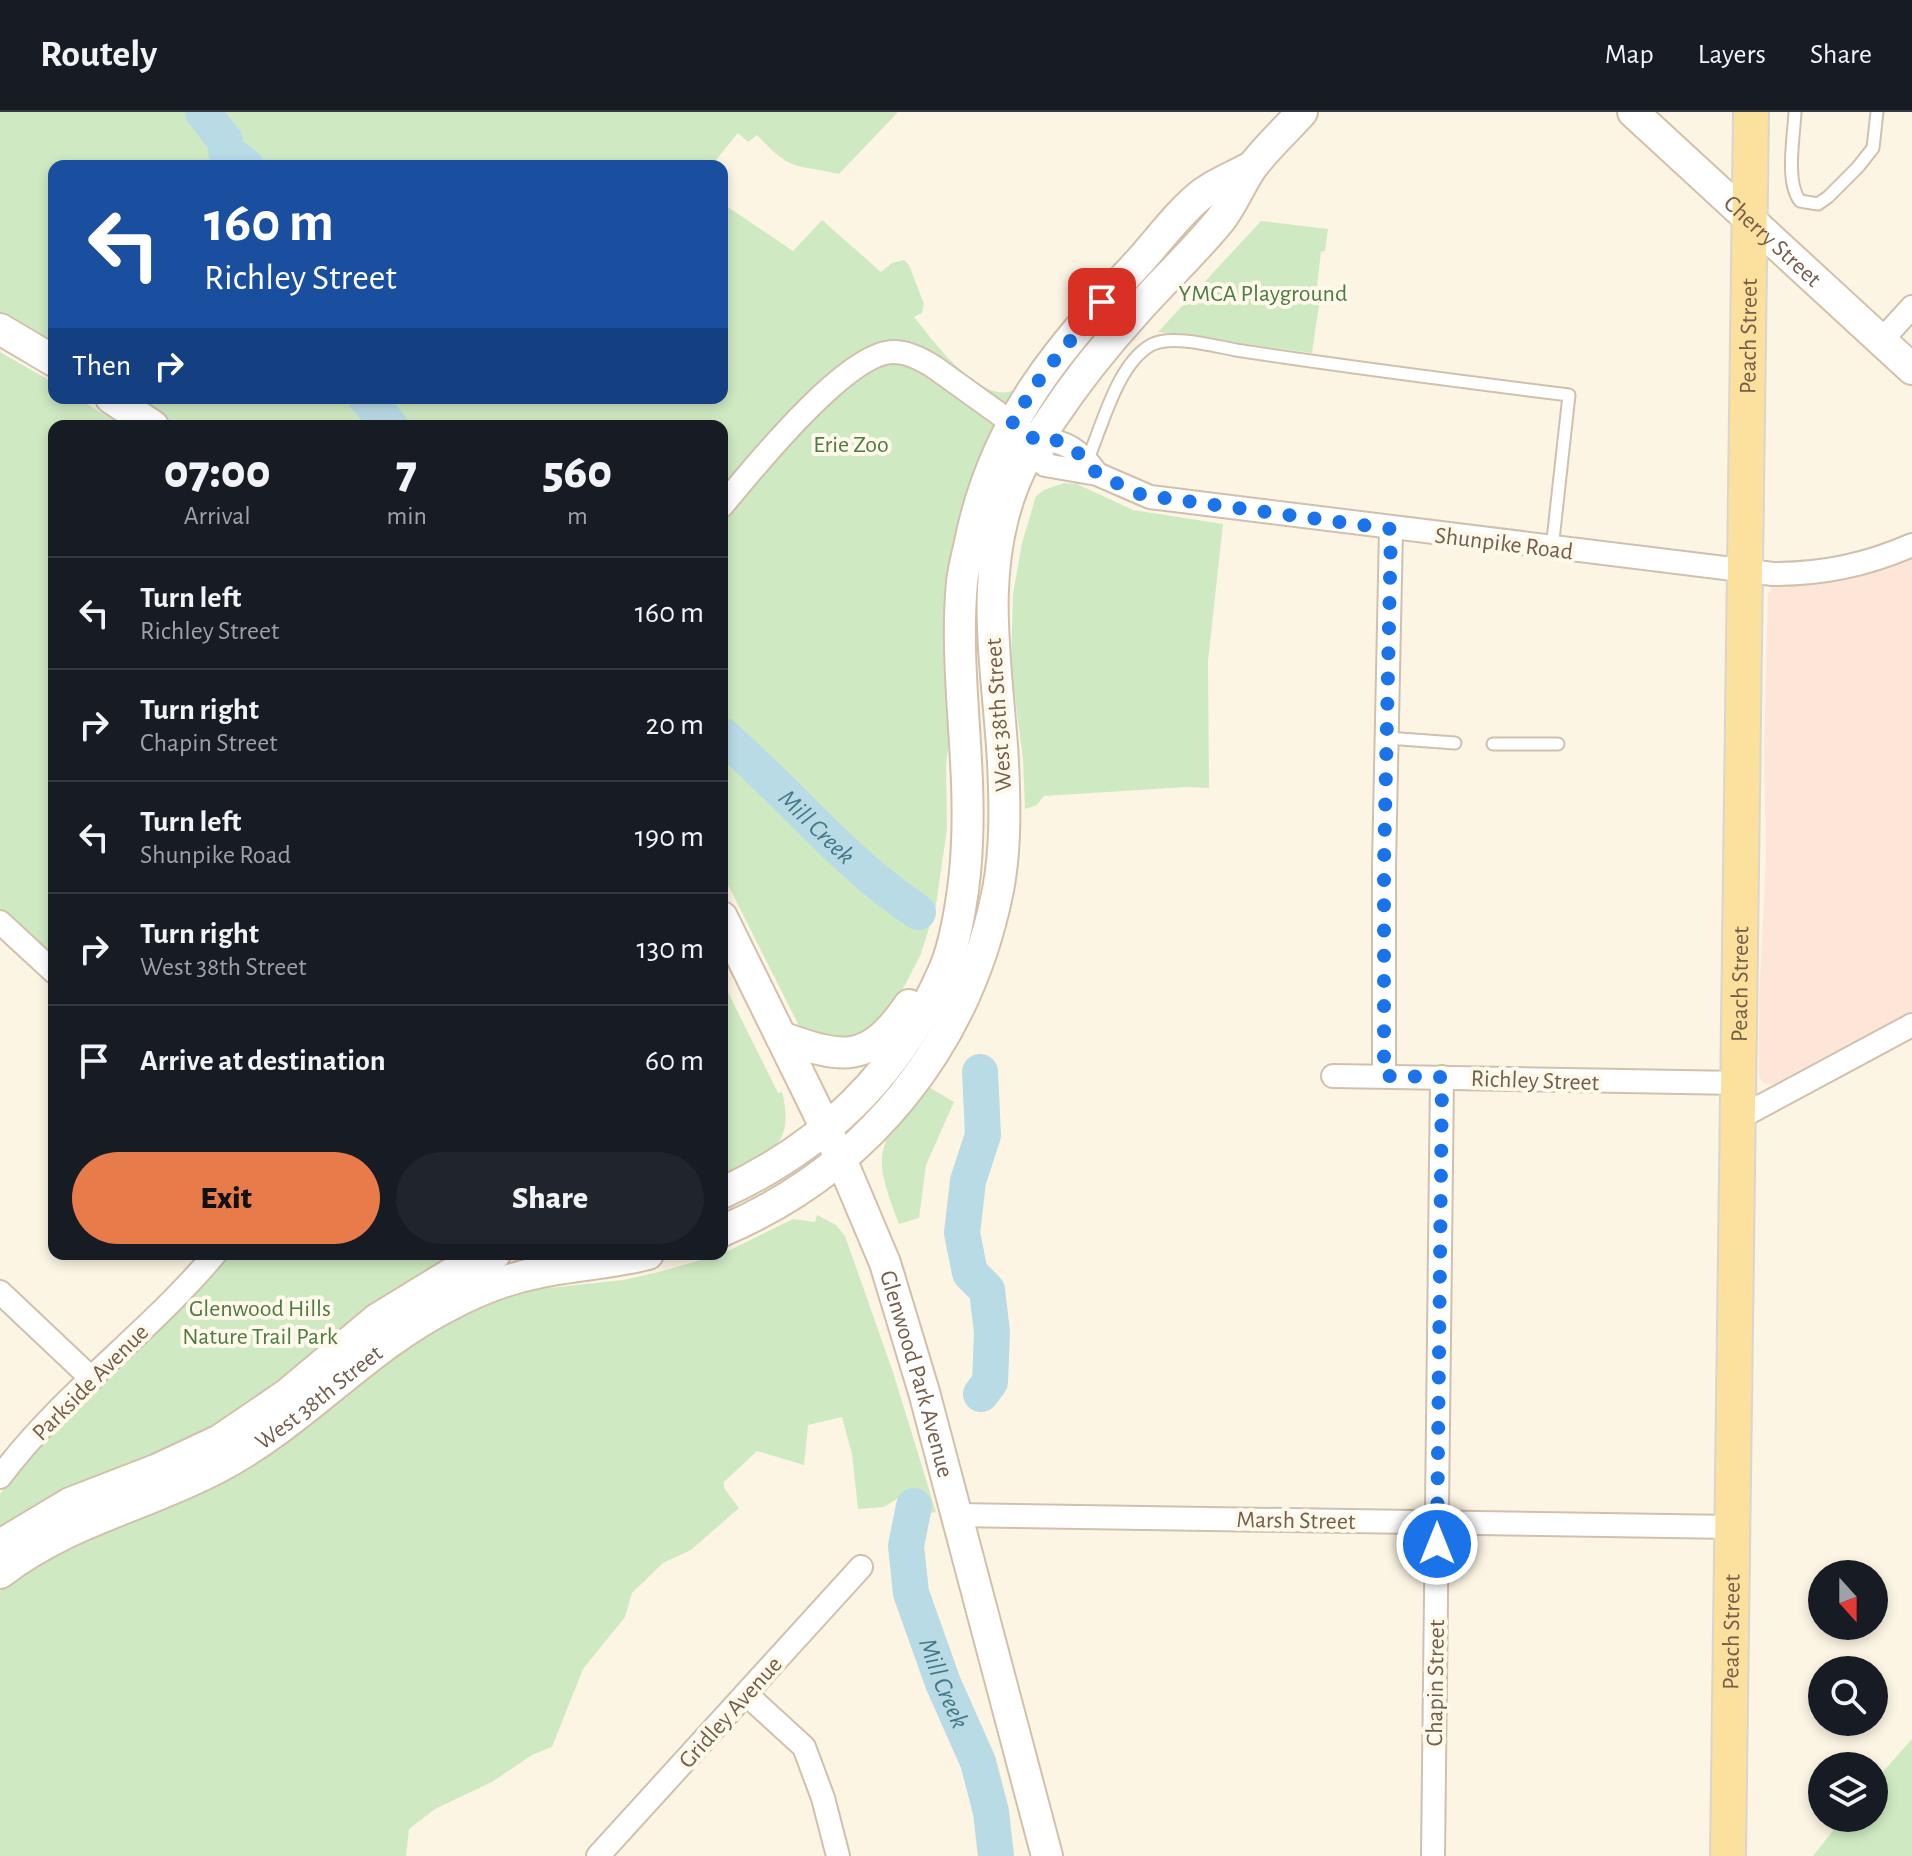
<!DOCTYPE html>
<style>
:root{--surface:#171b24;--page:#20242c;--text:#f1f3f6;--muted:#9ea1a6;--line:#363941;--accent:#e77b49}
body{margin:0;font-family:"Alegreya Sans",sans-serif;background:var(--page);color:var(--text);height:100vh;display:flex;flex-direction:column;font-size:30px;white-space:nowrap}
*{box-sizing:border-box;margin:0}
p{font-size:26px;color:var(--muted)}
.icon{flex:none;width:44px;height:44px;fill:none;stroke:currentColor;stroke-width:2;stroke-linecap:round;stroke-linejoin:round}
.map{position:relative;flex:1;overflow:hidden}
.drawer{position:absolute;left:48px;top:308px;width:680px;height:840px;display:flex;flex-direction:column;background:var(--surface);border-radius:16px;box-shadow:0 4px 12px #0003}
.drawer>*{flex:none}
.hud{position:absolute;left:48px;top:48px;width:680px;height:244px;border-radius:16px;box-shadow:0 4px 12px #0003;background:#1a4fa0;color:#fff;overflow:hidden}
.needle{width:52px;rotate:159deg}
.tools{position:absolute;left:1808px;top:1448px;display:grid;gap:16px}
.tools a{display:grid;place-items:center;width:80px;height:80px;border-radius:50%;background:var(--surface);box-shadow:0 4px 12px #0003;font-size:40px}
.pin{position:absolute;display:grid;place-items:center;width:68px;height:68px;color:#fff;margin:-34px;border-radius:16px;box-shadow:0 4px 12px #0006}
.me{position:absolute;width:88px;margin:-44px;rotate:0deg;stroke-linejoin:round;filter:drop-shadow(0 0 6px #0008)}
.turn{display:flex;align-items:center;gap:28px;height:168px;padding:0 24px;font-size:36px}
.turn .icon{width:104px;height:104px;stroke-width:2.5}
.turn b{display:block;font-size:56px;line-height:68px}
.then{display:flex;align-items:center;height:76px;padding:0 24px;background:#0003;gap:16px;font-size:30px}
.eta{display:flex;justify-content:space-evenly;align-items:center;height:136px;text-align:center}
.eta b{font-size:48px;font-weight:800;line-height:56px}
.primary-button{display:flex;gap:16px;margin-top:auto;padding:16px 24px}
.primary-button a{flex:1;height:92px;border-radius:48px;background:var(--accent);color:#111;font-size:32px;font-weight:800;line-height:92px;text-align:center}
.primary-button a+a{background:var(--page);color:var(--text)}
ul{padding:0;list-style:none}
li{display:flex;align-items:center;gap:24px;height:112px;padding:0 24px;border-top:2px solid var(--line)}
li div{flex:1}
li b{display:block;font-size:30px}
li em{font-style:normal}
header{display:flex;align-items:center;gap:48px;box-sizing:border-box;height:112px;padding:0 40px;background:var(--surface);border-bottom:2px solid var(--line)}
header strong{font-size:38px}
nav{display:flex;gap:44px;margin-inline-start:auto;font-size:28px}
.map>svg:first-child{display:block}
.commercial{fill:#fde6d8}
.green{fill:#cfeac3}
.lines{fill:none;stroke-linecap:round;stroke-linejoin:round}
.river{stroke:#b9dbe6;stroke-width:36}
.lane-casing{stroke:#d0c0ae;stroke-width:15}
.street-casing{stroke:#d0c0ae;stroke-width:26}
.secondary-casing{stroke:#d3c0ab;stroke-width:34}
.primary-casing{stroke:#dbd5d0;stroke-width:38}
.lane{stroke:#fff;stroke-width:11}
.street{stroke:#fff;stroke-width:22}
.secondary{stroke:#fff;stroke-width:30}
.primary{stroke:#fbe19d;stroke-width:34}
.route{stroke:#1a73e8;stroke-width:14;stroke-dasharray:0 25.2}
.labels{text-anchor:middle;stroke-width:8;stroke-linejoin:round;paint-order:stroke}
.street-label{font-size:24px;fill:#755d4a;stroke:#fff9eb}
.park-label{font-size:24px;fill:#4d7b42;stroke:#fff9eb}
.water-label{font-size:26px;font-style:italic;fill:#437789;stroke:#fff9eb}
</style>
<header>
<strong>Routely</strong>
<nav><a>Map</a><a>Layers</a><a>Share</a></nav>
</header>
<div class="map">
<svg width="1912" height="1744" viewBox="0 0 1912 1744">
<rect width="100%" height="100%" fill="#fcf5e4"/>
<polygon class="commercial" points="1912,441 1912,899 1772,973 1764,971 1759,965 1759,889 1766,742 1764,636 1768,482 1773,474 1848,468"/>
<g class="green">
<path d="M 0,0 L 898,0 L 839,62 C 792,51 793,61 757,23 L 748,30 L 738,21 L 711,54 L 54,54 L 54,237 L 0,207 Z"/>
<path d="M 722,91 L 793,139 L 822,108 L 881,160 L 892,151 L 904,148 L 909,153 L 924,192 L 922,201 L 914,205 C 934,229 981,296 1017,277 L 989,335 L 946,653 L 947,717 L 936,793 L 921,842 L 893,896 L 851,932 L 810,923 L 798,912 L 722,761 L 722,314 L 170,314 L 128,286 L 722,286 Z"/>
<polygon points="1261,109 1328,117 1325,139 1321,140 1315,191 1319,193 1312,241 1158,220"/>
<polygon points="0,240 54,271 54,286 77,286 123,314 54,314 54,847 0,797"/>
<polygon points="1064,371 1077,372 1133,398 1223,412 1208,549 1209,676 1187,675 1044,684 1037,693 1025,697 1023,647 1011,554 1013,482 1022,431 1036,384 1044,378"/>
<path d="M 722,868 L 778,981 L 782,980 C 797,1037 764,1044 722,1067 Z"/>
<path d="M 927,974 L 954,990 L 926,1053 L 919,1106 L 899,1112 C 870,1036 877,1034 927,974 Z"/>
<polygon points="817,1103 836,1113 845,1124 893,1260 936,1400 925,1402 900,1385 884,1395 858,1397 852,1342 842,1305 808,1313 804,1353 757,1339 724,1370 724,1376 739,1396 691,1438 663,1451 632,1481 625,1505 583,1557 552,1635 532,1643 492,1670 435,1697 409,1717 406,1744 0,1744 0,1479 33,1454 87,1423 194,1384 231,1365 312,1313 377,1258 419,1227 475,1196 539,1177 623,1168 655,1161 722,1142 793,1107 815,1110"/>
<polygon points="228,1142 474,1142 259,1295 0,1424 0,1382 28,1344 207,1168"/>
<polygon points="1912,1627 1912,1744 1813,1744 1843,1706 1874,1706 1874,1670"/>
</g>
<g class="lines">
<g class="river">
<polyline points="203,0 225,29 226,39 246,54"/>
<polyline points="366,286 390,314"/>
<path id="s1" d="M 722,623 C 789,681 844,751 918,800"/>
<polyline points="980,960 983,1023 968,1069 962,1121 970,1161 987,1178 992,1220 990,1270 981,1282"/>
<path id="s2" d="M 914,1394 L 906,1434 L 911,1481 L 943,1571 L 978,1650 L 991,1700 L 996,1744"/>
</g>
<defs>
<g id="lane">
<path d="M 1795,0 C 1794,24 1785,70 1800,89 L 1818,92 L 1828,85 L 1858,55 L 1873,36 L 1877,0"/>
<path d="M 1087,349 C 1102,315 1117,252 1151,233 C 1171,222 1214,234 1236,238 C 1346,255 1457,269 1569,283 L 1552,437"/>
<polyline points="1387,626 1455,631"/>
<polyline points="1493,632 1558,632"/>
</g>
<g id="street">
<polyline points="1881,229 1912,195"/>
<path d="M 1037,329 C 1064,325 1082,341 1097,362"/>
<path d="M 722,394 C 752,358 847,239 894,240 C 908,240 923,248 934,255 L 1037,329 L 1045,353 L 1097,362 L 1150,385 L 1773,462 C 1823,462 1866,453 1912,433"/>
<polyline points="0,810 54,860"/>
<polyline points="1333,964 1738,971"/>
<polyline points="1384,964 1384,753 1391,417"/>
<polyline points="1737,1007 1912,913"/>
<polyline points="0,1180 92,1267"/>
<path d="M 0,1365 C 62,1282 149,1221 215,1142"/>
<polyline points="956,1403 1732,1415"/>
<polyline points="746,1582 804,1635 823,1686 838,1744"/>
<polyline points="598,1744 861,1455"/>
<polyline points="1433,1744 1442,965"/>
</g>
<g id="secondary">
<path id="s3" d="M 1633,0 L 1912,257"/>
<polyline points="0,217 54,249"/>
<polyline points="111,286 153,314"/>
<path id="s4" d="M 722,805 L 841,1047 L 885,1151 L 924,1280 L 1047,1744"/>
<path d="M 781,925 C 843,947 868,953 909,893"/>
<path d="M 722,1081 C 824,1034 899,962 944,858 C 958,826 966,765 967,730 C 971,643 954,556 962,470 C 964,453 969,437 972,421 C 998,305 1060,235 1139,150 C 1157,130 1181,98 1202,82 C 1216,71 1235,64 1251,55"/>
<path d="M 722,1119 C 868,1057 967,933 998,778 C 1006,736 1005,692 1003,650 C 998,557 978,467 1012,377 C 1020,354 1034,333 1048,312 C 1075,271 1105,233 1139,196 C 1166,166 1196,138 1221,107 C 1233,91 1241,71 1252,55 C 1267,35 1286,18 1302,0"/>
<polyline points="0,1433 70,1391 158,1357 220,1328 286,1283 377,1207 449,1163 495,1142"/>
<path id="s5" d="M 0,1461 C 69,1408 143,1395 217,1356 C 302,1312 364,1236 450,1193 C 478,1178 510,1166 541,1160 C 576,1153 613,1151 648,1142"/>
</g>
<g id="primary">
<path id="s6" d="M 1728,1744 L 1751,0"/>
</g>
</defs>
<use href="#lane" class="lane-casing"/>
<use href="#street" class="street-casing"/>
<use href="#secondary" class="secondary-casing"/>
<use href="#primary" class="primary-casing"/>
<use href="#lane" class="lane"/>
<use href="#street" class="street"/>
<use href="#secondary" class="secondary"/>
<use href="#primary" class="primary"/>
</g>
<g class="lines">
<polyline class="route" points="1102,190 1043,262 1012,310 1037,329 1050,327 1059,329 1084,345 1097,362 1142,383 1391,417 1384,753 1384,964 1442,965 1437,1432"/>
</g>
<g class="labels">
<g class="street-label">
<text dy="8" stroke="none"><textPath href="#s3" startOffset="190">Cherry Street</textPath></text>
<text dy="8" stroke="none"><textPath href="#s6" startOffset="1520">Peach Street</textPath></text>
<text transform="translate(1504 431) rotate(7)" y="8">Shunpike Road</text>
<text transform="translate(998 603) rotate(-94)" y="8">West 38th Street</text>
<text dy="8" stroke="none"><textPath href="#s6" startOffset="872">Peach Street</textPath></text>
<text transform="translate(1535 968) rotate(2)" y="8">Richley Street</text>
<text dy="8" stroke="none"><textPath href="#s4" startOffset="498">Glenwood Park Avenue</textPath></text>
<text transform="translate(90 1270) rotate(-45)" y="8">Parkside Avenue</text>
<text dy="8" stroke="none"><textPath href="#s5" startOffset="366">West 38th Street</textPath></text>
<text transform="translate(1296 1408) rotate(1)" y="8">Marsh Street</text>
<text dy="8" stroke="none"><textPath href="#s6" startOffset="224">Peach Street</textPath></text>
<text transform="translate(1435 1571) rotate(-89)" y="8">Chapin Street</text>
<text transform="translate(730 1600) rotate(-48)" y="8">Gridley Avenue</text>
</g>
<g class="park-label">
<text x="1263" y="189">YMCA Playground</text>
<text x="851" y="340">Erie Zoo</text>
<text x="260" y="1204">Glenwood Hills<tspan x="260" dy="28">Nature Trail Park</tspan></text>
</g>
<g class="water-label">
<text dy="9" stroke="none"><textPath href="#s1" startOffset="132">Mill Creek</textPath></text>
<text dy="9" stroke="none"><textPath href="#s2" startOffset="184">Mill Creek</textPath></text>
</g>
</g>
</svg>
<div class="tools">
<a><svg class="needle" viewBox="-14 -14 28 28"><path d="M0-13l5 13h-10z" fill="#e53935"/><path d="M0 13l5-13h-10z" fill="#9ea1a6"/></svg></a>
<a><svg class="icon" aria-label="search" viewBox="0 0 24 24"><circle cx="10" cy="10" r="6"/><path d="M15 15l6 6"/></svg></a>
<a><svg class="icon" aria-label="layers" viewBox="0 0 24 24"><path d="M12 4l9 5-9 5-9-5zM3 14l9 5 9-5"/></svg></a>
</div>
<div class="pin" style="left:1102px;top:190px;background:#d93025"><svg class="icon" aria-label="arrive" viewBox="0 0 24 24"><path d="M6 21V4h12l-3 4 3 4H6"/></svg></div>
<svg class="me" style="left:1437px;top:1432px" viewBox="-20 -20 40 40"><circle r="17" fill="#1a73e8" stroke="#fff" stroke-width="3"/><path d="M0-11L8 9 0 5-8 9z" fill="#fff"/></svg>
<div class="hud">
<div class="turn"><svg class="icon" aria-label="left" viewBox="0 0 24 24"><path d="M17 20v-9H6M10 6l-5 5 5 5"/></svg><div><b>160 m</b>Richley Street</div></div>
<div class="then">Then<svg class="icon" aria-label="right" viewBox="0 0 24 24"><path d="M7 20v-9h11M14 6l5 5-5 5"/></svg></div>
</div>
<section class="drawer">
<div class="eta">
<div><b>07:00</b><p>Arrival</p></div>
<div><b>7</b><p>min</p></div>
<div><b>560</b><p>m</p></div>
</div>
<ul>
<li><svg class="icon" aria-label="left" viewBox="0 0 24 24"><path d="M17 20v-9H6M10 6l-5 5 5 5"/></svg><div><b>Turn left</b><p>Richley Street</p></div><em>160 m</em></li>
<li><svg class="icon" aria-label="right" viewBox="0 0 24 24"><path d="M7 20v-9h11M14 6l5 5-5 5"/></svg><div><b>Turn right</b><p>Chapin Street</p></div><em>20 m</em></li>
<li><svg class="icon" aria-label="left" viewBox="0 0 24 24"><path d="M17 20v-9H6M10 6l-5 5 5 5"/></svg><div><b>Turn left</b><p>Shunpike Road</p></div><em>190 m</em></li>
<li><svg class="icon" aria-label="right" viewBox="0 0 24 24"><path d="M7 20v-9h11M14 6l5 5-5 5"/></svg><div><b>Turn right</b><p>West 38th Street</p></div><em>130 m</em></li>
<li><svg class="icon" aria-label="arrive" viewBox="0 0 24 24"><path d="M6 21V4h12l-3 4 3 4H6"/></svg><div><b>Arrive at destination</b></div><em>60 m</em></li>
</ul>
<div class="primary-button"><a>Exit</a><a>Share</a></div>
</section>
</div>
